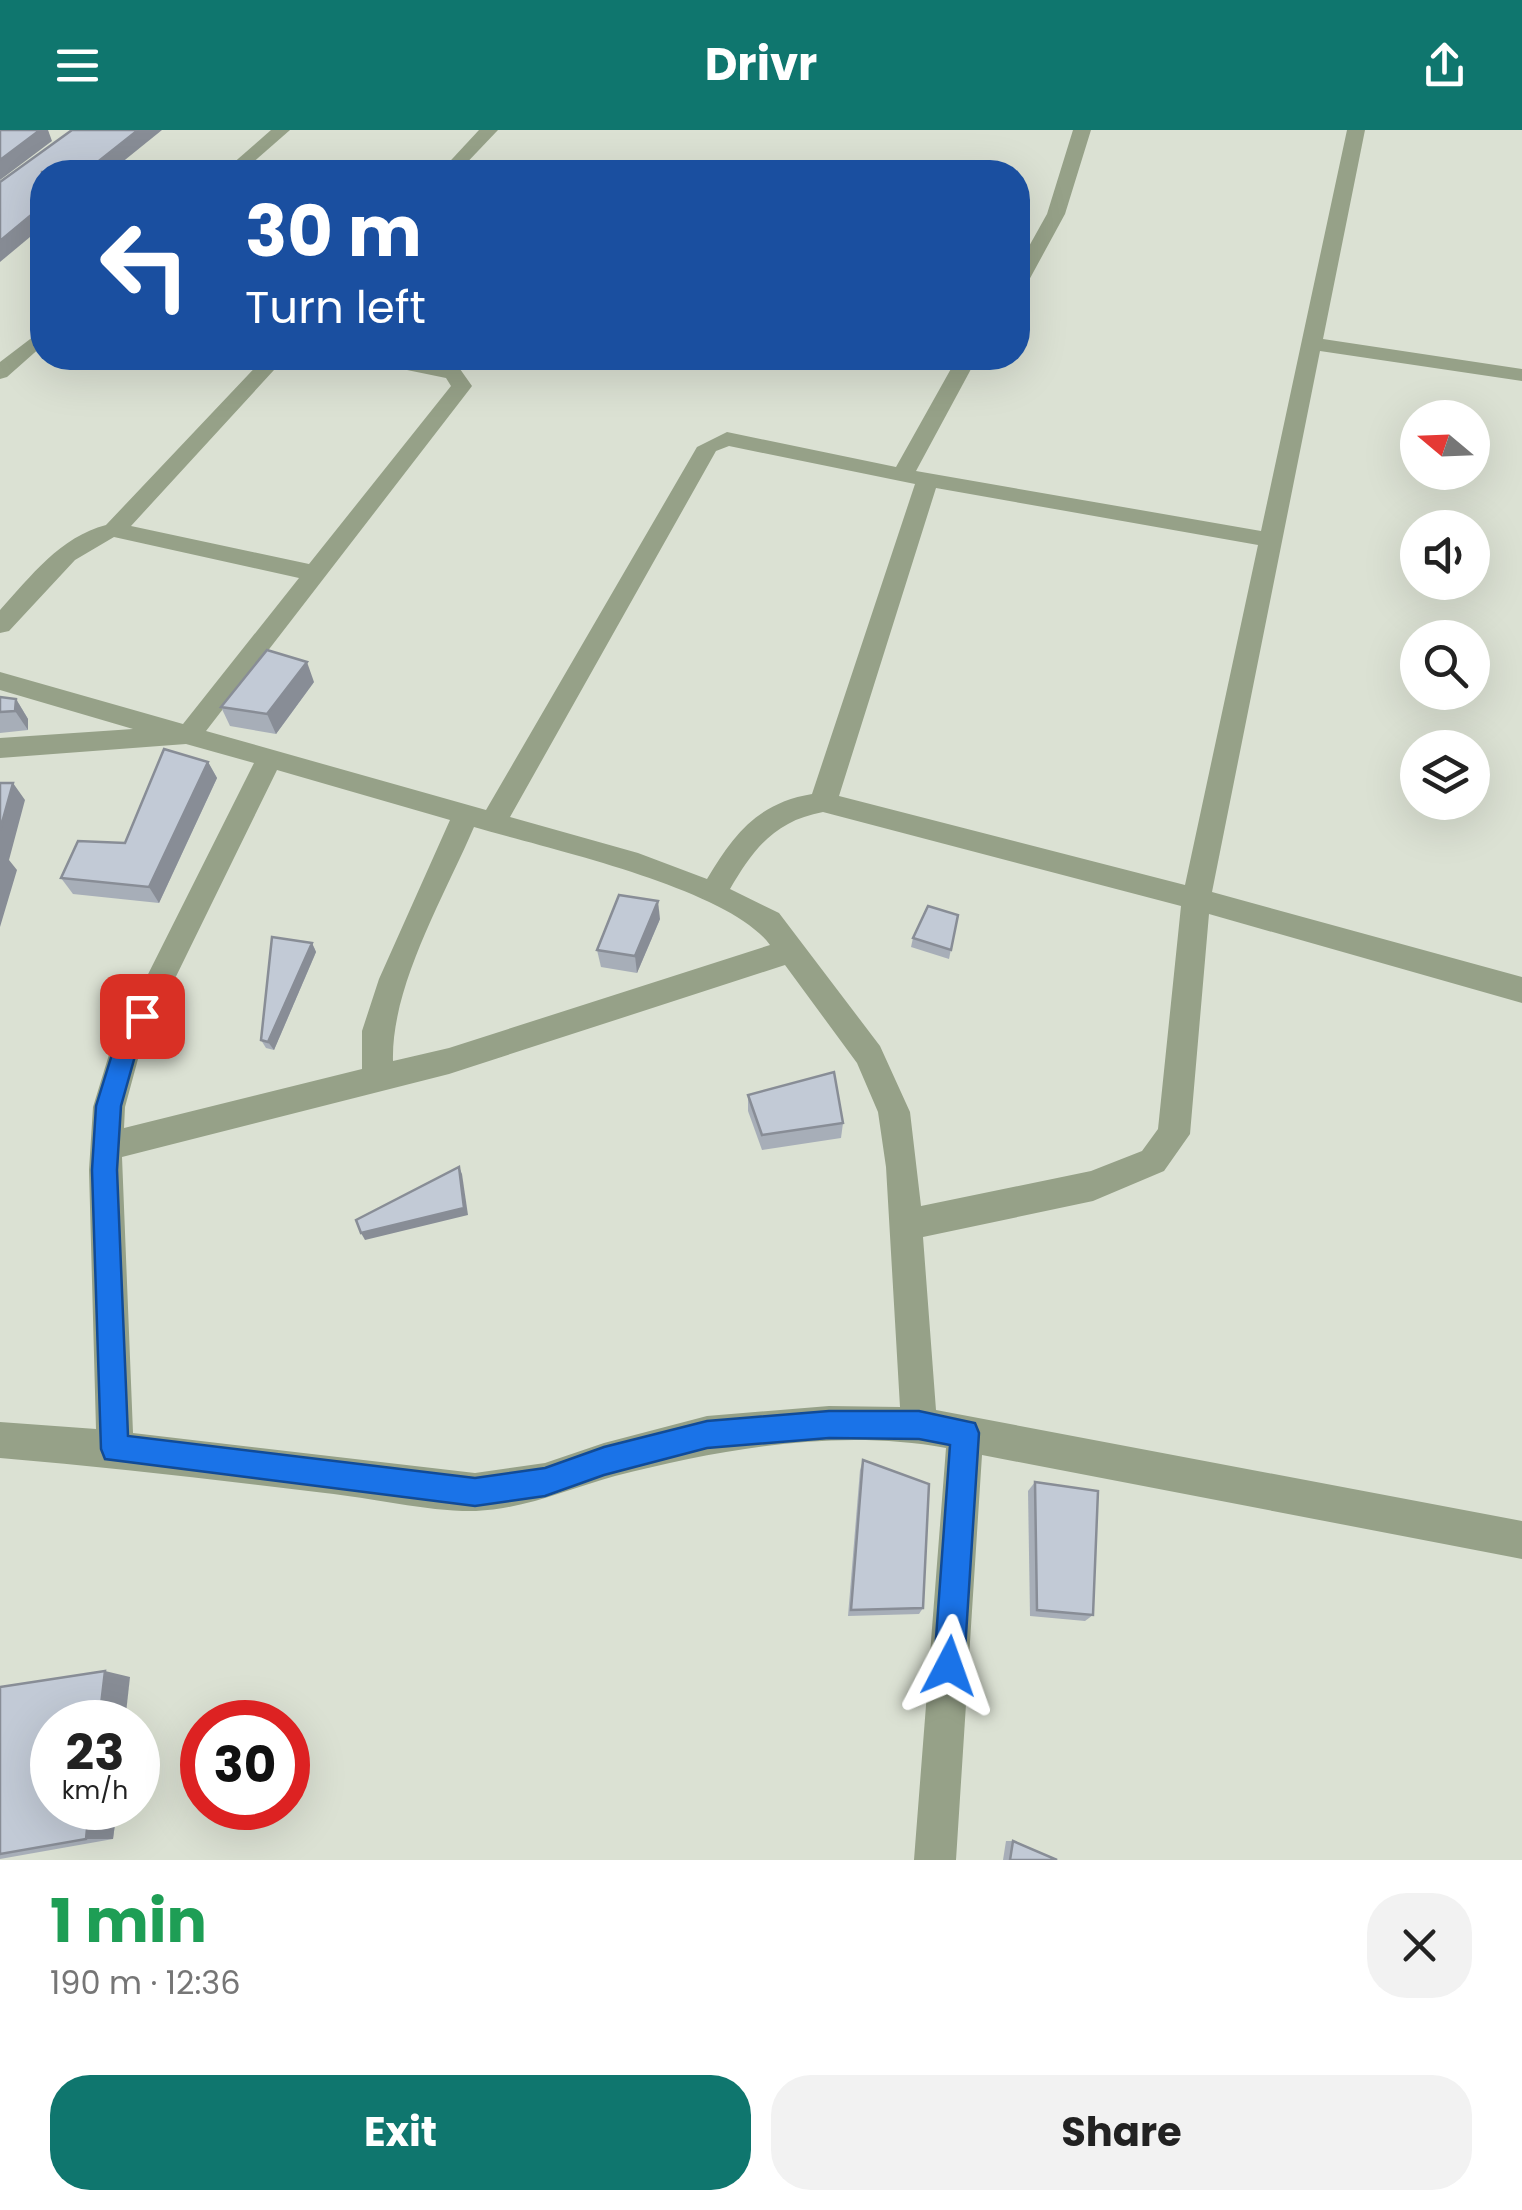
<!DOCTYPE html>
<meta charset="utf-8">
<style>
:root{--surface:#fff;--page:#f2f2f2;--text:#222;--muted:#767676;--accent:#0f766e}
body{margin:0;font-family:Poppins,sans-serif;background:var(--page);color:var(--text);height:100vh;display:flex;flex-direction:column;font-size:38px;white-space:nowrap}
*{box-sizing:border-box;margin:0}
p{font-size:32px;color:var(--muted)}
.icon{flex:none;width:55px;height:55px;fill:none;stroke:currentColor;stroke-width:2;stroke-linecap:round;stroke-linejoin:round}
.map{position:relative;height:1730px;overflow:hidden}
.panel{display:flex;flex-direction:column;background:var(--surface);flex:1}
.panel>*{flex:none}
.hud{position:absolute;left:30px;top:30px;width:1000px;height:210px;border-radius:40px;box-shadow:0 10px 40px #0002;background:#1a4fa0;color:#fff;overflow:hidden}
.needle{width:65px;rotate:289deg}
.tools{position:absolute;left:1400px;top:270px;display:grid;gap:20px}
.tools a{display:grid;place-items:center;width:90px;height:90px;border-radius:50%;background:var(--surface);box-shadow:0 10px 40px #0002;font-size:50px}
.speed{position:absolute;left:30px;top:1570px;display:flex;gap:20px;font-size:50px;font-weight:700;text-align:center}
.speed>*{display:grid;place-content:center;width:130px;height:130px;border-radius:50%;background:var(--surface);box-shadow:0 10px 40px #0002;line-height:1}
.speed small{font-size:25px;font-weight:400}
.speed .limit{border:15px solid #d22;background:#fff;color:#111}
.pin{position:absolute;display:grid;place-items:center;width:85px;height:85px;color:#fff;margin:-42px;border-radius:20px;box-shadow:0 5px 15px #0006}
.me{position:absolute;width:110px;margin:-55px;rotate:4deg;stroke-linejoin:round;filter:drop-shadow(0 0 8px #0008)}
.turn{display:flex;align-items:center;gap:35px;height:210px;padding:0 50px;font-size:45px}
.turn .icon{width:130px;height:130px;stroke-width:2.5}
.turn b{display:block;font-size:70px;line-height:85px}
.round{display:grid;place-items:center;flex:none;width:105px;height:105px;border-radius:40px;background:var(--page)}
.overview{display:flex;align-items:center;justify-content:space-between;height:170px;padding:0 50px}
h1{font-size:60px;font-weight:700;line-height:75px;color:#1e9e55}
.cta{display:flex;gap:20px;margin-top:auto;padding:20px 50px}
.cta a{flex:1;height:115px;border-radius:40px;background:var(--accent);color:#fff;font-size:40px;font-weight:700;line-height:115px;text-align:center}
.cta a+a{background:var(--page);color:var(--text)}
header{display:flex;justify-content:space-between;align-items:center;height:130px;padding:0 50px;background:var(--accent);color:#fff;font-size:45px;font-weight:700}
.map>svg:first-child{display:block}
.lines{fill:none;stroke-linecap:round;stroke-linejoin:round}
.minor{fill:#96a188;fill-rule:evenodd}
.wall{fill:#a7aeb8}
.shaded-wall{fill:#888d96}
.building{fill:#c2cad6;stroke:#888d96;stroke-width:2.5}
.route{fill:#1a73e8;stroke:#114b97;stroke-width:2.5}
</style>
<header><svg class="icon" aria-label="menu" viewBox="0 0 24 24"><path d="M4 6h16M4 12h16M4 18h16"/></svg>Drivr<svg class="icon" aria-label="share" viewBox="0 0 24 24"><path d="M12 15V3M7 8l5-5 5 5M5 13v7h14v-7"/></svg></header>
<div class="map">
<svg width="1522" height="1730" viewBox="0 0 1522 1730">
<rect width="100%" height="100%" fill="#dbe1d3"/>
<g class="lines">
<g class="minor">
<polygon points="271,0 290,0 242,42 223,42"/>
<polygon points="479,0 498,0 458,42 440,42"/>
<polygon points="1073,0 1091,0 1065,84 1028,152 1018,158 1018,136 1047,84"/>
<path d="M 1347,0 L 1365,0 L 1323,209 L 1522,239 L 1522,251 L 1320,221 L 1212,762 L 1522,847 L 1522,873 L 1209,784 L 1190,1004 L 1164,1041 L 1093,1071 L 923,1107 L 936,1280 L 1522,1391 L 1522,1429 L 982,1325 L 956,1730 L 914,1730 L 946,1318 C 837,1298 720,1319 615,1346 C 568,1359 525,1379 476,1381 C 429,1382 372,1368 325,1363 C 217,1350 109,1337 0,1328 L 0,1292 L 96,1299 L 89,1040 L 93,977 L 111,918 L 254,633 L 186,614 L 0,628 L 0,608 L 133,599 L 0,560 L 0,542 L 183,594 L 299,448 L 114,407 L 75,430 L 9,501 L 0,503 L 0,480 C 31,446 60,407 106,395 L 264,228 L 285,228 L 131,396 L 309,434 L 451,256 L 446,248 L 368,232 L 365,228 L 405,228 L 460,239 L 472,256 L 469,260 L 206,601 L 486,680 L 697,317 L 727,302 L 896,337 L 957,228 L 977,228 L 916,341 L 1261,401 ZM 729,316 L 915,354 L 812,664 C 758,673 734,704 707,749 L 638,723 L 510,687 L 716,321 ZM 936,358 L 1258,415 L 1185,755 L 839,666 ZM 277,640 L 450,690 L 379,849 L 362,901 L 362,939 L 124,998 L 125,977 L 141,918 ZM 823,682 L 1181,776 L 1158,999 L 1142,1021 L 1091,1041 L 921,1076 L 910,982 L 880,916 L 779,783 L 730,759 C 754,718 775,691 823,682 ZM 474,697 C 545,718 729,758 770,815 L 449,918 L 393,931 C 391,856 444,767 474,697 ZM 785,835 L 857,933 L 878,982 L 886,1037 L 900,1277 L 829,1276 L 707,1286 L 604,1313 L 545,1333 L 475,1343 L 133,1303 L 122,1027 L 449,944 Z"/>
<polygon points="42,200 42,216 7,247 0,249 0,232"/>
</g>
</g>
<g class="wall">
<polygon points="314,552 276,604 230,596 221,577"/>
<polygon points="0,567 16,569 28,589 28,600 0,603"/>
<polygon points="208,632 217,648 159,773 73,764 61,748 125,713"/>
<polygon points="958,785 949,829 911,817 913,808"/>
<polygon points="660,789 637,843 601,837 597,820"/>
<polygon points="312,813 316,822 274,920 266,918 261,910"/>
<polygon points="748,965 843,993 841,1008 762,1020 748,981"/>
<polygon points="863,1330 923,1478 919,1484 848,1486 860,1340"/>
<polygon points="1035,1352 1093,1485 1085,1491 1030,1486 1028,1361"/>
<polygon points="130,1547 52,1678 117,1678 113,1709 0,1729 0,1557"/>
<polygon points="1006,1711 1013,1711 1057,1730 1003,1730"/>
</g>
<g class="shaded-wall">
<polygon points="40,0 48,0 52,11 0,50 0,30"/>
<polygon points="138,0 162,0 110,42 85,42"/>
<polygon points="42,76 42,97 0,132 0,111"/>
<polygon points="307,532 314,552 276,604 267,584"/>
<polygon points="16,569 28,589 28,600 15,581"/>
<polygon points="208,632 217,648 159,773 149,757"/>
<polygon points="13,653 25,670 9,730 17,740 0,797 0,700"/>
<polygon points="658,771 660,789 637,843 635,826"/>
<polygon points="312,813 316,822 274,920 268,912"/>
<polygon points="459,1037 462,1044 468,1085 365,1110 361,1103"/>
<polygon points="105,1541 130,1547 125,1592 99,1592"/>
<polygon points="89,1678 117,1678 113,1709 86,1709"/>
</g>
<g class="building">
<polygon points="0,0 40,0 0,30"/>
<polygon points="72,0 138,0 85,42 42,42 42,76 0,111 0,52"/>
<polygon points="267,520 307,532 267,584 221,577"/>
<polygon points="0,567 16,569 15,581 0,582"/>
<polygon points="164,619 208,632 149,757 61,748 78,711 125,713"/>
<polygon points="0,653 13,653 0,700"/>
<polygon points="619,765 658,771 635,826 597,820"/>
<polygon points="928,776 958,785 951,820 913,808"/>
<polygon points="272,807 312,813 268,912 261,910"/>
<polygon points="834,942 843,993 762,1005 748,965"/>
<polygon points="459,1037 464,1078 361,1103 356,1090"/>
<polygon points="863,1330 929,1354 923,1478 851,1480"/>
<polygon points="1035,1352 1098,1361 1093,1485 1037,1480"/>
<polygon points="105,1541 99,1592 52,1592 52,1678 89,1678 86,1709 0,1724 0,1557"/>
<polygon points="1013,1711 1057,1730 1010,1730"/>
</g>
<polygon class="route" points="142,876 150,879 153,886 137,919 121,976 117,1040 128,1306 475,1348 545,1338 604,1317 707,1291 829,1281 919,1281 975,1293 979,1303 964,1536 959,1547 949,1551 938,1547 934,1536 950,1315 919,1309 829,1308 707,1318 604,1345 545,1366 475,1376 105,1329 101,1319 92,1040 96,976 114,918 133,879"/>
</svg>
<div class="tools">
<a><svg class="needle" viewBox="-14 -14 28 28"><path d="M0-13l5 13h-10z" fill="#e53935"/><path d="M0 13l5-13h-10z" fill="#767676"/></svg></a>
<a><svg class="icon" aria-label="sound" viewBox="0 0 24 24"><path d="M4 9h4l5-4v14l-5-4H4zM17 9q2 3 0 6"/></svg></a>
<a><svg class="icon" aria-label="search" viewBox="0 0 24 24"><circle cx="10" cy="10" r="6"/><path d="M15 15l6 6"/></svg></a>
<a><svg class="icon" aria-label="layers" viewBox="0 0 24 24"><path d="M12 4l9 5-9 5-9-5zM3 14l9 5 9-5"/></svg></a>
</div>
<div class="speed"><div>23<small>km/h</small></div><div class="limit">30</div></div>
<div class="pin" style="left:142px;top:886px;background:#d93025"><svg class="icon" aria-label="arrive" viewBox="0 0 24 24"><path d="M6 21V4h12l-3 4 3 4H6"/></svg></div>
<svg class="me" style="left:949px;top:1536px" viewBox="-20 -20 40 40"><path d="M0-17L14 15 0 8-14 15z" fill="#1a73e8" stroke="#fff" stroke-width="4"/></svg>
<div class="hud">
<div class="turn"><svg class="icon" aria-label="left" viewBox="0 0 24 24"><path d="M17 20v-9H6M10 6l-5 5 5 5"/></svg><div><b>30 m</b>Turn left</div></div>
</div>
</div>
<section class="panel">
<div class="overview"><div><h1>1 min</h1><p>190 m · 12:36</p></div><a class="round"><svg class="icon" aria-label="close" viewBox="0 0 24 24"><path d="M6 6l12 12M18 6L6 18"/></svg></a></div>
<div class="cta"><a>Exit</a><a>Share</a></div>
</section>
